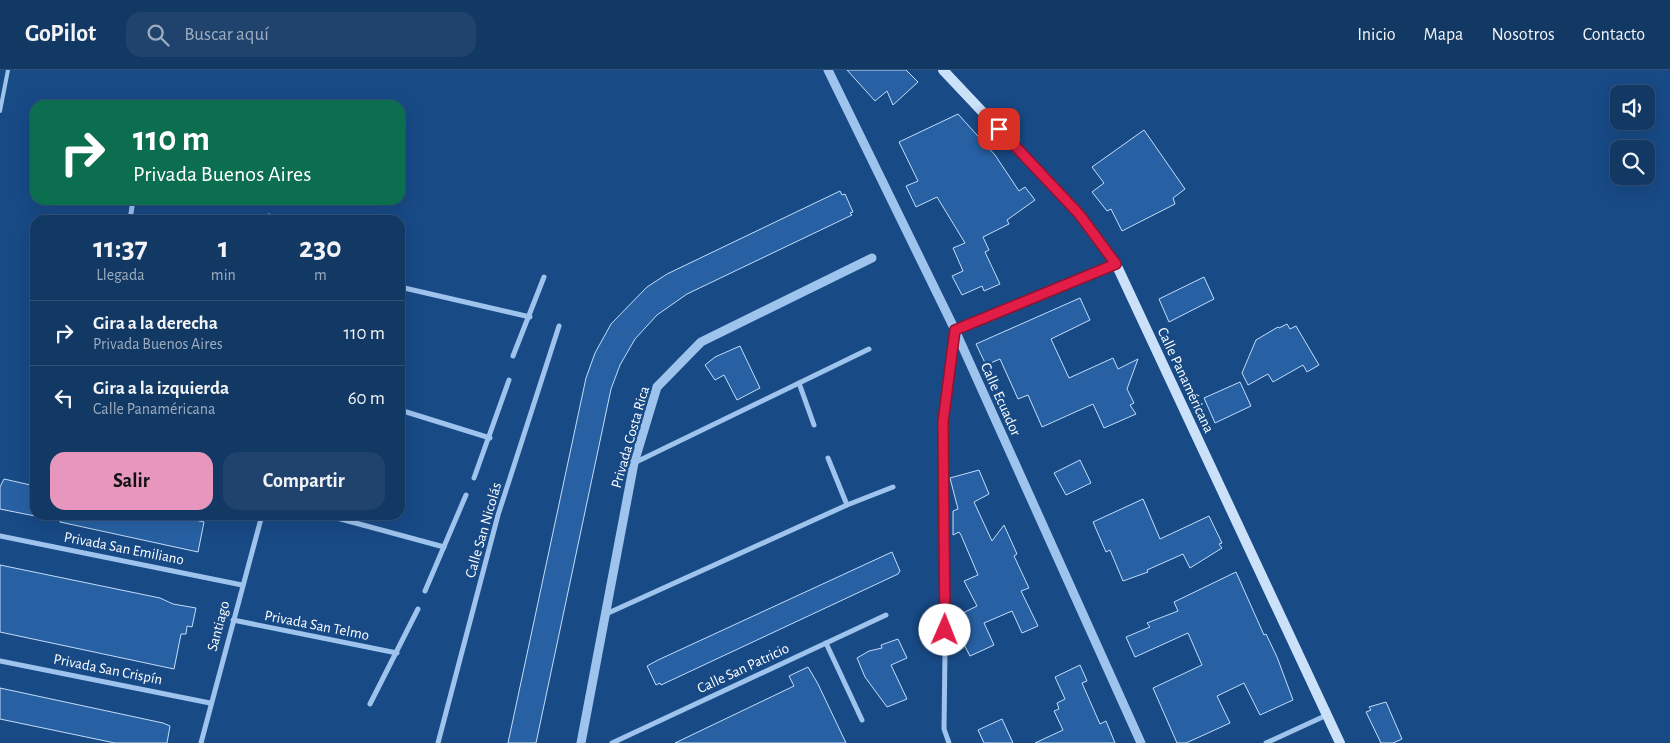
<!DOCTYPE html>
<html lang="es">
<meta charset="utf-8">
<style>
:root{--surface:#123864;--page:#1f436d;--text:#f1f3f6;--muted:#9cacbf;--line:#315278;--accent:#e797bd}
body{margin:0;font-family:"Alegreya Sans",sans-serif;background:var(--page);color:var(--text);height:100vh;display:flex;flex-direction:column;font-size:19px;white-space:nowrap}
*{box-sizing:border-box;margin:0}
p{font-size:16px;color:var(--muted)}
.icon{flex:none;width:28px;height:28px;fill:none;stroke:currentColor;stroke-width:2;stroke-linecap:round;stroke-linejoin:round}
.map{position:relative;flex:1;overflow:hidden}
.side{position:absolute;left:30px;top:145px;width:375px;height:305px;display:flex;flex-direction:column;background:var(--surface);border-radius:15px;box-shadow:0 5px 20px #0002,0 0 0 1px var(--line)}
.side>*{flex:none}
.top-card{position:absolute;left:30px;top:30px;width:375px;height:105px;border-radius:15px;box-shadow:0 5px 20px #0002,0 0 0 1px var(--line);background:#0b6e4f;color:#fff;overflow:hidden}
.controls{position:absolute;left:1610px;top:15px;display:grid;gap:10px}
.controls a{display:grid;place-items:center;width:45px;height:45px;border-radius:10px;background:var(--surface);box-shadow:0 5px 20px #0002,0 0 0 1px var(--line);font-size:25px}
.pin{position:absolute;display:grid;place-items:center;width:42px;height:42px;color:#fff;margin:-21px;border-radius:10px;box-shadow:0 2px 8px #0006}
.me{position:absolute;width:55px;margin:-28px;rotate:1deg;stroke-linejoin:round;filter:drop-shadow(0 0 4px #0008)}
.turn{display:flex;align-items:center;gap:18px;height:105px;padding:0 20px;font-size:22px}
.turn .icon{width:65px;height:65px;stroke-width:2.5}
.turn b{display:block;font-size:35px;line-height:42px}
.eta{display:flex;justify-content:space-evenly;align-items:center;height:85px;text-align:center}
.eta b{font-size:30px;font-weight:600;line-height:35px}
.primary-button{display:flex;gap:10px;margin-top:auto;padding:10px 20px}
.primary-button a{flex:1;height:58px;border-radius:15px;background:var(--accent);color:#111;font-size:20px;font-weight:600;line-height:58px;text-align:center}
.primary-button a+a{background:var(--page);color:var(--text)}
ul{padding:0;list-style:none}
li{display:flex;align-items:center;gap:15px;height:65px;padding:0 20px;border-top:1px solid var(--line)}
li div{flex:1}
li b{display:block;font-size:19px}
li em{font-style:normal}
header{display:flex;align-items:center;gap:30px;box-sizing:border-box;height:70px;padding:0 25px;background:var(--surface);border-bottom:1px solid var(--line)}
header strong{font-size:24px}
nav{display:flex;gap:28px;margin-inline-start:auto;font-size:18px}
.search{width:350px;height:45px;background:var(--page);display:flex;align-items:center;gap:12px;box-sizing:border-box;padding:0 18px;border-radius:15px;color:var(--muted);font-size:19px}
.map>svg:first-child{display:block}
.building{fill:#2761a4;stroke:#c4ddf9}
.lines{fill:none;stroke-linecap:round;stroke-linejoin:round}
.service{stroke:#9ec3ed;stroke-width:4}
.minor{stroke:#9ec3ed;stroke-width:5}
.tertiary{stroke:#9ec3ed;stroke-width:9}
.secondary{stroke:#cbe0f9;stroke-width:10}
.route-casing{stroke:#92132f;stroke-width:12}
.route{stroke:#e11d48;stroke-width:9}
.labels{text-anchor:middle;stroke-width:5;stroke-linejoin:round;paint-order:stroke}
.street-label{font-size:15px;fill:#fff;stroke:#184a86}
</style>
<header>
<strong>GoPilot</strong>
<div class="search"><svg class="icon" aria-label="search" viewBox="0 0 24 24"><circle cx="10" cy="10" r="6"/><path d="M15 15l6 6"/></svg>Buscar aquí</div>
<nav><a>Inicio</a><a>Mapa</a><a>Nosotros</a><a>Contacto</a></nav>
</header>
<div class="map">
<svg width="1670" height="673" viewBox="0 0 1670 673">
<rect width="100%" height="100%" fill="#184a86"/>
<g class="building">
<polygon points="847,0 906,0 918,12 893,35 887,21 875,31"/>
<polygon points="958,44 995,85 1019,121 1025,117 1035,130 1007,150 1009,154 983,167 989,180 985,182 1000,214 984,221 982,216 962,225 952,206 963,201 953,178 965,173 937,127 916,137 906,116 918,111 899,72"/>
<polygon points="1144,60 1185,119 1173,128 1175,134 1122,161 1111,139 1107,141 1092,122 1104,113 1092,97"/>
<polygon points="840,121 842,125 845,124 853,142 850,143 852,145 687,224 657,245 635,269 620,295 611,319 536,673 508,673 586,308 595,283 611,254 647,217 667,204"/>
<polygon points="1204,207 1214,229 1169,252 1159,229"/>
<polygon points="1080,228 1090,250 1051,269 1069,308 1113,288 1118,299 1138,289 1127,319 1134,333 1130,335 1136,344 1104,358 1093,334 1042,357 1028,325 1018,329 1000,289 986,295 976,274"/>
<polygon points="1287,254 1290,259 1296,256 1319,295 1307,302 1303,295 1273,312 1268,304 1248,315 1242,303 1256,270 1278,257 1279,258"/>
<polygon points="740,276 760,318 737,330 724,305 715,310 705,295 715,287"/>
<polygon points="1240,312 1251,336 1215,353 1204,328"/>
<polygon points="1080,390 1091,413 1066,425 1054,403"/>
<polygon points="979,400 989,424 974,432 992,471 1004,455 1017,484 1014,486 1029,518 1021,521 1038,556 1022,563 1012,541 984,553 994,575 970,586 958,563 967,559 961,544 977,536 964,511 978,505 961,465 959,462 953,465 953,441 958,439 950,408"/>
<polygon points="4,409 35,416 35,446 0,439 0,417"/>
<polygon points="1143,429 1160,469 1209,446 1222,473 1219,474 1222,478 1190,498 1183,484 1147,500 1148,502 1123,511 1110,480 1106,482 1093,452"/>
<polygon points="61,445 173,445 204,452 198,482 60,452"/>
<polygon points="892,482 900,501 898,504 661,615 660,613 656,615 647,596 658,590"/>
<polygon points="0,495 160,528 173,534 196,538 192,557 187,556 186,564 181,564 174,599 0,562"/>
<polygon points="1236,502 1264,565 1266,564 1277,587 1293,630 1260,645 1244,613 1217,626 1230,653 1186,673 1177,673 1153,618 1202,595 1188,563 1135,587 1126,567 1150,557 1147,553 1178,541 1174,532"/>
<polygon points="898,569 907,588 891,595 907,629 887,637 865,607 857,588 869,581 882,578 881,575"/>
<polygon points="1080,595 1087,611 1082,613 1100,654 1106,651 1115,673 1035,673 1063,660 1054,641 1059,639 1057,633 1065,629 1055,607"/>
<polygon points="808,597 818,614 846,673 675,673 794,616 789,606"/>
<polygon points="0,618 163,653 170,656 167,673 115,673 0,649"/>
<polygon points="1386,632 1402,669 1393,673 1381,673 1366,642 1371,640 1369,637"/>
<polygon points="1002,649 1013,673 984,673 978,660"/>
</g>
<g class="lines">
<polyline class="service" points="0,41 8,0"/>
<g class="minor">
<polyline points="130,150 133,130"/>
<polyline points="268,150 269,146"/>
<polyline points="400,217 530,247"/>
<polyline points="513,286 544,207"/>
<polyline points="799,313 814,355"/>
<polyline points="400,340 490,368"/>
<polyline points="828,388 847,435 893,417"/>
<polyline points="634,393 869,279"/>
<polyline points="474,408 509,310"/>
<polyline points="326,445 444,477"/>
<polyline points="0,466 242,515"/>
<polyline points="425,521 466,425"/>
<polyline points="606,544 847,435"/>
<polyline points="233,550 397,583"/>
<polyline points="826,573 862,650"/>
<polyline points="0,591 210,633"/>
<polyline points="370,634 418,539"/>
<polyline points="201,673 262,445"/>
<polyline points="438,673 498,445 559,256"/>
<polyline points="612,673 886,545"/>
<polyline points="949,673 944,659 946,503 943,352 955,260 1116,194"/>
<polyline points="1266,673 1327,645"/>
</g>
<g class="tertiary">
<polyline points="828,0 955,260 1141,673"/>
<polyline points="581,673 634,393 657,317 701,272 872,188"/>
</g>
<polyline class="secondary" points="943,0 1079,144 1116,194 1340,673"/>
</g>
<g class="lines">
<defs>
<polyline id="route" points="945,560 943,352 955,260 1116,194 1079,144 999,59"/>
</defs>
<use href="#route" class="route-casing"/>
<use href="#route" class="route"/>
</g>
<g class="labels">
<g class="street-label">
<text transform="translate(1186 310) rotate(65)" y="5">Calle Panaméricana</text>
<text transform="translate(1001 329) rotate(66)" y="5">Calle Ecuador</text>
<text transform="translate(630 367) rotate(-74)" y="5">Privada Costa Rica</text>
<text transform="translate(483 460) rotate(-74)" y="5">Calle San Nicolás</text>
<text transform="translate(124 478) rotate(11)" y="5">Privada San Emiliano</text>
<text transform="translate(317 555) rotate(11)" y="5">Privada San Telmo</text>
<text transform="translate(218 556) rotate(-75)" y="5">Santiago</text>
<text transform="translate(743 598) rotate(-25)" y="5">Calle San Patricio</text>
<text transform="translate(108 599) rotate(11)" y="5">Privada San Crispín</text>
</g>
</g>
</svg>
<div class="controls">
<a><svg class="icon" aria-label="sound" viewBox="0 0 24 24"><path d="M4 9h4l5-4v14l-5-4H4zM17 9q2 3 0 6"/></svg></a>
<a><svg class="icon" aria-label="search" viewBox="0 0 24 24"><circle cx="10" cy="10" r="6"/><path d="M15 15l6 6"/></svg></a>
</div>
<div class="pin" style="left:999px;top:59px;background:#d93025"><svg class="icon" aria-label="arrive" viewBox="0 0 24 24"><path d="M6 21V4h12l-3 4 3 4H6"/></svg></div>
<svg class="me" style="left:945px;top:560px" viewBox="-20 -20 40 40"><circle r="19" fill="#fff"/><path d="M0-13L10 11 0 6-10 11z" fill="#e11d48"/></svg>
<div class="top-card">
<div class="turn"><svg class="icon" aria-label="right" viewBox="0 0 24 24"><path d="M7 20v-9h11M14 6l5 5-5 5"/></svg><div><b>110 m</b>Privada Buenos Aires</div></div>
</div>
<section class="side">
<div class="eta">
<div><b>11:37</b><p>Llegada</p></div>
<div><b>1</b><p>min</p></div>
<div><b>230</b><p>m</p></div>
</div>
<ul>
<li><svg class="icon" aria-label="right" viewBox="0 0 24 24"><path d="M7 20v-9h11M14 6l5 5-5 5"/></svg><div><b>Gira a la derecha</b><p>Privada Buenos Aires</p></div><em>110 m</em></li>
<li><svg class="icon" aria-label="left" viewBox="0 0 24 24"><path d="M17 20v-9H6M10 6l-5 5 5 5"/></svg><div><b>Gira a la izquierda</b><p>Calle Panaméricana</p></div><em>60 m</em></li>
</ul>
<div class="primary-button"><a>Salir</a><a>Compartir</a></div>
</section>
</div>
